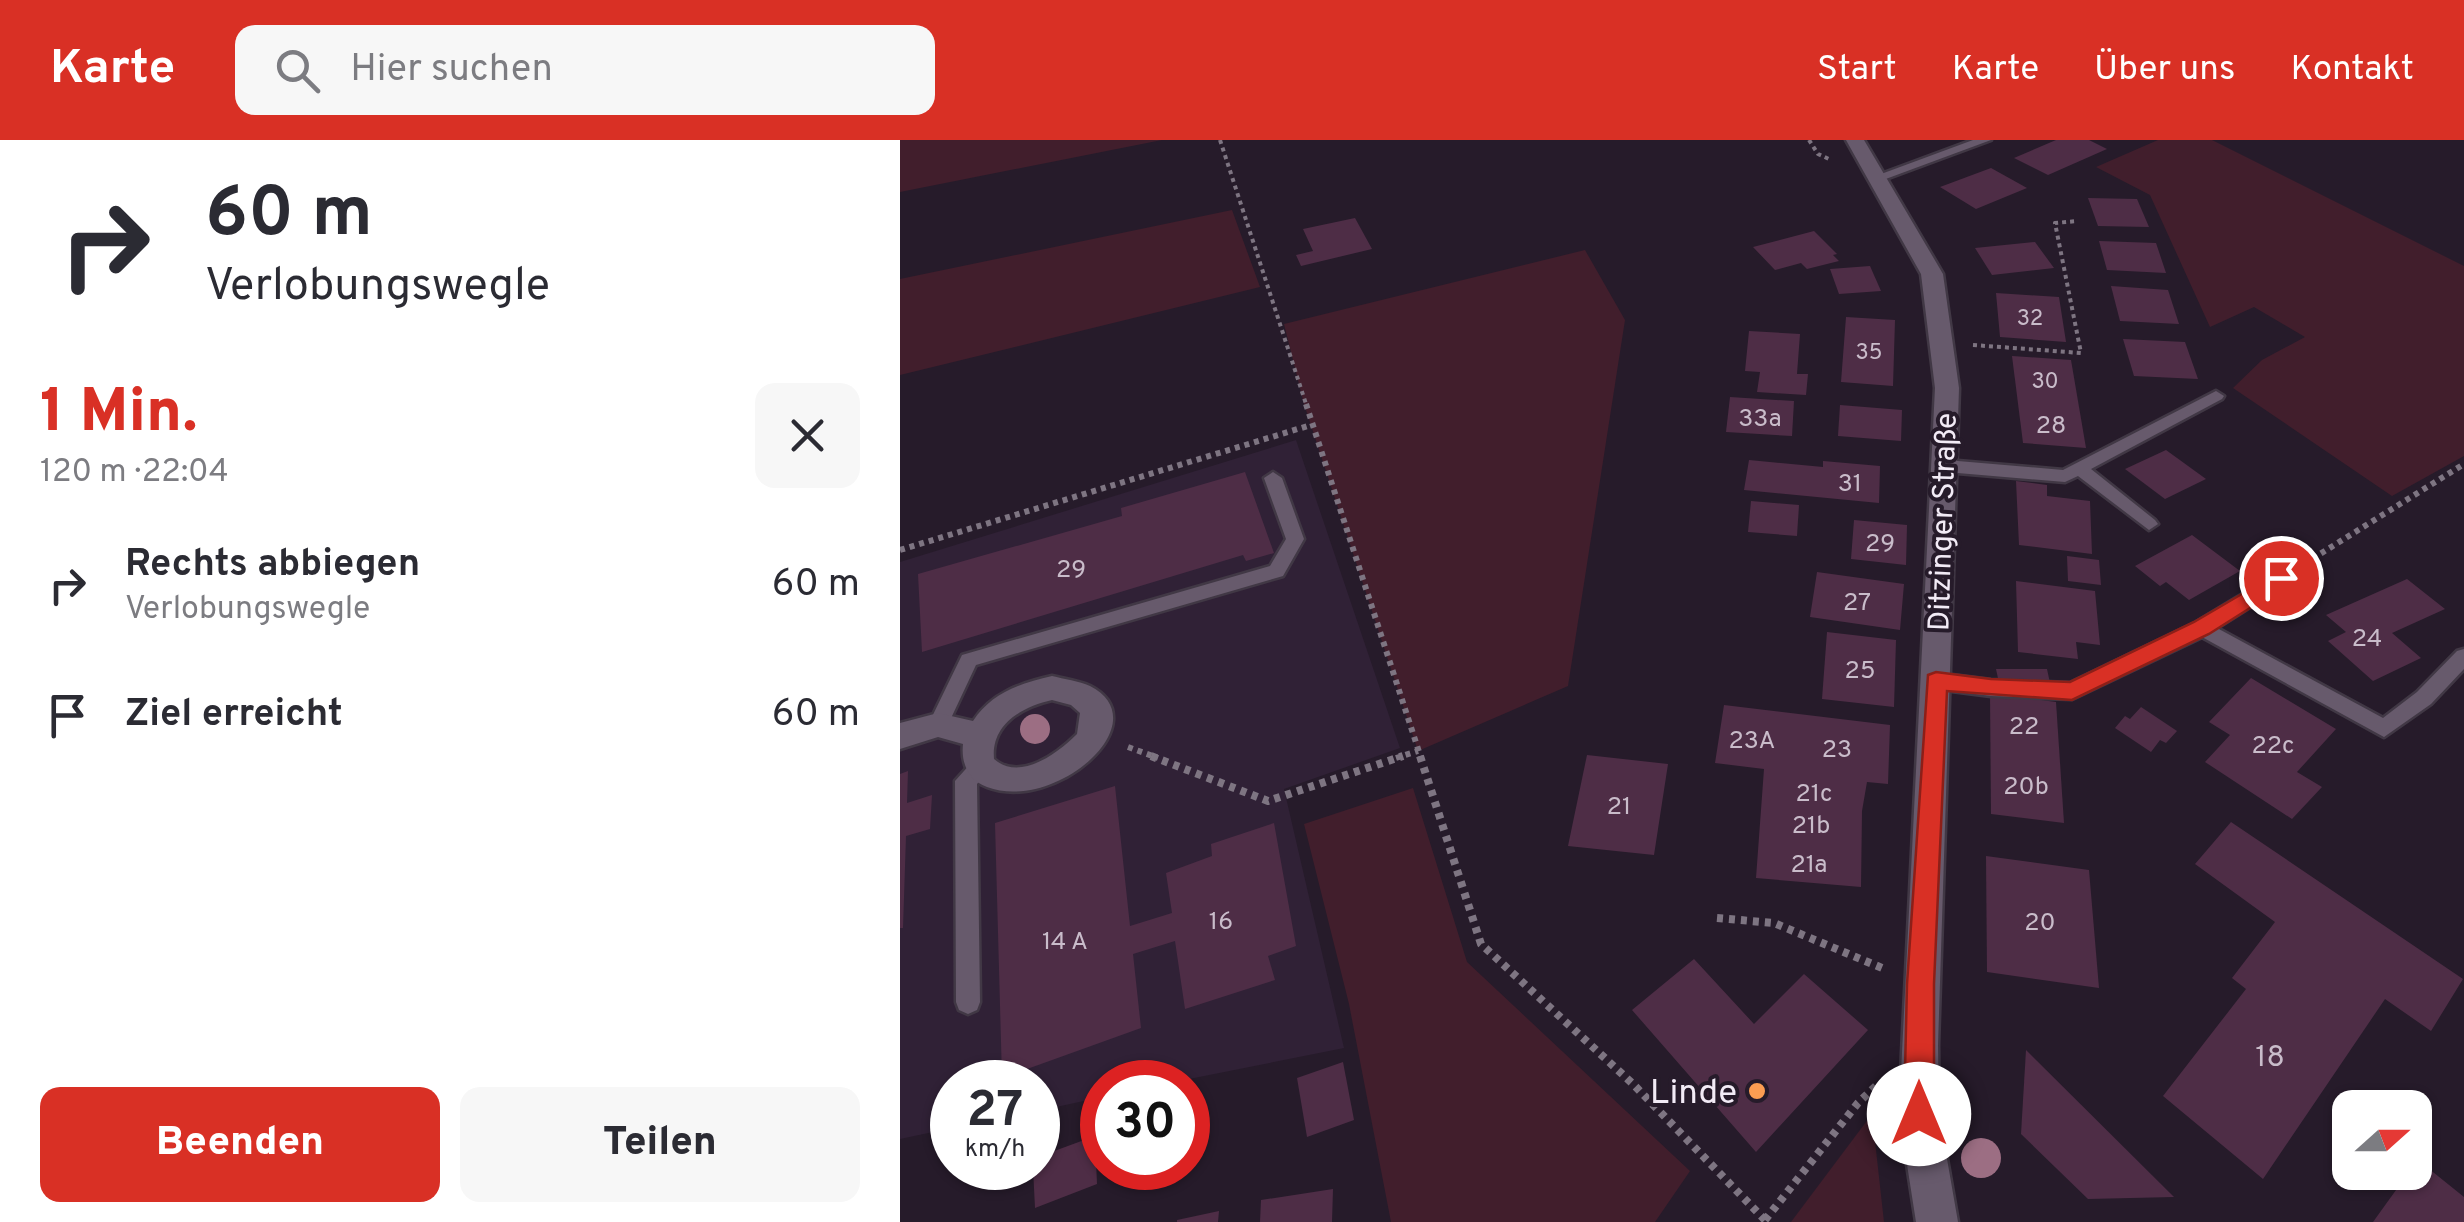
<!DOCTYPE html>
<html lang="de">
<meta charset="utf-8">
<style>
:root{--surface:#fff;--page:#f7f7f7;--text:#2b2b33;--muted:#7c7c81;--accent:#d93025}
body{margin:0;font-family:Overpass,sans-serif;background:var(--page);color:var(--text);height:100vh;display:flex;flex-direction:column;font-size:38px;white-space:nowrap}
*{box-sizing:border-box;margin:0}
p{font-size:32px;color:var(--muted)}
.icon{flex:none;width:55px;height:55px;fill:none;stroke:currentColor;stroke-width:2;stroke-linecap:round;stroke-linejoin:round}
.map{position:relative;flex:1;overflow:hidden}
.drawer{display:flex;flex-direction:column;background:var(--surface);width:900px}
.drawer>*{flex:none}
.hud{background:#fff;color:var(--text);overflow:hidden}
.needle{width:65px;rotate:69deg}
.tools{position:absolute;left:1432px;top:950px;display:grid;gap:20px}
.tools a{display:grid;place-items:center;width:100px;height:100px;border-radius:20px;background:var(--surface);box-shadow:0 2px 8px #0004;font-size:50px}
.speed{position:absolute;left:30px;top:920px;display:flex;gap:20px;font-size:50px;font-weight:700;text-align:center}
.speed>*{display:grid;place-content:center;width:130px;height:130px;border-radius:50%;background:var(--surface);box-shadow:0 2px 8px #0004;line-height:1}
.speed small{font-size:25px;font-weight:400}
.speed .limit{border:15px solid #d22;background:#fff;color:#111}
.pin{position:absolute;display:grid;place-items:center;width:85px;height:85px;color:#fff;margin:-42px;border:5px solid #fff;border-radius:50%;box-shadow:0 2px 10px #0007}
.me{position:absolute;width:110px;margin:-55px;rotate:0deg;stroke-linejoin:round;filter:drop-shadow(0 0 8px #0008)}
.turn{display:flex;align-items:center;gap:35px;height:210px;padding:0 40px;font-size:45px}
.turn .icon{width:130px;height:130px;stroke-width:2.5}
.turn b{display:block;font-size:70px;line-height:85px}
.round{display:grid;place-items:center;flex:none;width:105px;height:105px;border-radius:20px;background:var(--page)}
.overview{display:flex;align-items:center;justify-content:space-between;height:170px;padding:0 40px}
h1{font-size:60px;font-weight:800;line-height:75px;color:var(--accent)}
.primary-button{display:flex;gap:20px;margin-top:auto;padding:20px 40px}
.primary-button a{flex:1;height:115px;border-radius:20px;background:var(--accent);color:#fff;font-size:40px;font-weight:800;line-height:115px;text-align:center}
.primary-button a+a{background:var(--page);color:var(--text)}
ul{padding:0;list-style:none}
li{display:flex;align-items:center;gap:30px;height:130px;padding:0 40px}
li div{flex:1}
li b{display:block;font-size:38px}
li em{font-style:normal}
header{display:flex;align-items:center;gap:60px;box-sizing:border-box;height:140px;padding:0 50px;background:var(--accent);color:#fff}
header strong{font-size:48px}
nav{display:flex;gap:55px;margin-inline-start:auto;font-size:35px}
.search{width:700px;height:90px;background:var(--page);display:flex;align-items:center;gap:25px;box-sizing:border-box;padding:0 35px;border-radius:20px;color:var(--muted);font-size:38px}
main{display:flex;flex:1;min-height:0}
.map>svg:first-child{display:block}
.built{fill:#302136}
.green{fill:#411e2c}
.building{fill:#4e2d46}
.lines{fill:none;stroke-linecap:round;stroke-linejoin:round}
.lane-casing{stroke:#413845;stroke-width:5}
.street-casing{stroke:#413845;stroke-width:5}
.path-far2{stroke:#7e7582;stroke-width:4;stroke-dasharray:4 4;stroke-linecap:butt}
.path-far1{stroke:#7e7582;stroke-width:6;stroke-dasharray:5 5;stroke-linecap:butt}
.path{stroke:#7e7582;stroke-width:8;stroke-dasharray:6 6;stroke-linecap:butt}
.lane{fill:#675a6c;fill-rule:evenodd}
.street{fill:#675a6c;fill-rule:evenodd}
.tree{fill:#9c6e83}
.route{fill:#d93025;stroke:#8d1f18;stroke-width:2.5}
.poi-dot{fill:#fc9d52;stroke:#261b2a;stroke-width:4}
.labels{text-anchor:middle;stroke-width:8;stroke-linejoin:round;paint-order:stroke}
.far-number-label{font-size:22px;fill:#c9bcca}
.number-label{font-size:25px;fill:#c9bcca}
.street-label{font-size:30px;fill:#f2ebf6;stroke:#261b2a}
.near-number-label{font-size:30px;fill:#c9bcca}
.near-poi-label{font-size:35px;fill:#f2ebf6;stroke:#261b2a;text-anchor:end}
</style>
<header>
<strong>Karte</strong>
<div class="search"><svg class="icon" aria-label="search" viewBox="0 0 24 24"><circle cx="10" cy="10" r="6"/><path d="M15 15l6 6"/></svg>Hier suchen</div>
<nav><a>Start</a><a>Karte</a><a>Über uns</a><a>Kontakt</a></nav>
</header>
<main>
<section class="drawer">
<div class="hud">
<div class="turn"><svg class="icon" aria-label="right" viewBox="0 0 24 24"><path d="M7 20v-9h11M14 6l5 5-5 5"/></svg><div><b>60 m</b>Verlobungswegle</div></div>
</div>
<div class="overview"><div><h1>1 Min.</h1><p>120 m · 22:04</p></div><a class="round"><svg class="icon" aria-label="close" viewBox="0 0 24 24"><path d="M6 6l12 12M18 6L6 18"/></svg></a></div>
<ul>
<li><svg class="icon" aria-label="right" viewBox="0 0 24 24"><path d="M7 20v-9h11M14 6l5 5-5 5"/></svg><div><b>Rechts abbiegen</b><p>Verlobungswegle</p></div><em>60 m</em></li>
<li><svg class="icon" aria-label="arrive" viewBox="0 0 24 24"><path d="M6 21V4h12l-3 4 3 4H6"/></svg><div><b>Ziel erreicht</b></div><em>60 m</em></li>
</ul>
<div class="primary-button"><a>Beenden</a><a>Teilen</a></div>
</section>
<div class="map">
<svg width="1564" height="1082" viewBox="0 0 1564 1082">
<rect width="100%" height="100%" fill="#261b2a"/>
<polygon class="built" points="396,300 500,608 384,649 444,908 274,942 202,942 202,957 138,971 138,942 52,942 52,988 0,999 0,422"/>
<g class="green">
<polygon points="0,0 262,0 0,52"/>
<polygon points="1258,0 1312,0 1564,126 1564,316 1492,356 1333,248 1362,220 1405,197 1354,167 1310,187 1250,55 1196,27"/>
<polygon points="332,70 360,147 0,235 0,139"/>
<polygon points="685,110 725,180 668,546 518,611 404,264 384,184"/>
<polygon points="513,648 567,822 790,1031 755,1082 491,1082 449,864 404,684"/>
<polygon points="972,974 984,1082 891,1082"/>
</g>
<g class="building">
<polygon points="1156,0 1189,0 1207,9 1148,35 1114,18"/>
<polygon points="1091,28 1127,48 1076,69 1040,47"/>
<polygon points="1188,58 1237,59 1249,87 1198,86"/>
<polygon points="455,78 472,109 401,126 396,115 413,111 403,89"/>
<polygon points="914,91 937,114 933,115 939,121 907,129 901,123 875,130 853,107"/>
<polygon points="1199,101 1256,103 1266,133 1207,130"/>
<polygon points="1135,102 1154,128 1092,135 1075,108"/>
<polygon points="970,126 981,151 939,154 930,129"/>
<polygon points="1211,146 1268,150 1279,184 1220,181"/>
<polygon points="1096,153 1159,157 1166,202 1100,197"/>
<polygon points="946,177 995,180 993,246 941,242"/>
<polygon points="849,191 900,194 897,234 908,234 906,255 857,252 860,232 845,231"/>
<polygon points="1223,199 1285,202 1298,239 1234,236"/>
<polygon points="1112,216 1171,220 1186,308 1123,303"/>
<polygon points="830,257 894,261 892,296 826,292"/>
<polygon points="940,265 1002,270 1001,301 938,296"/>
<polygon points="1266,310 1306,339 1265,359 1225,329"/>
<polygon points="849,320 923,327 923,321 980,326 979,363 844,350"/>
<polygon points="345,332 374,413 346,421 343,415 22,512 18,434 222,376 221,368"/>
<polygon points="1116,341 1147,345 1147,356 1190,361 1192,414 1119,405"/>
<polygon points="851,361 899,365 897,396 848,392"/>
<polygon points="954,380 1007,385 1006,425 951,419"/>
<polygon points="1292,395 1340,431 1289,460 1266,442 1260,446 1235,426"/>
<polygon points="1167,416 1199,420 1201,445 1168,441"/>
<polygon points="917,432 1004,444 1000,490 910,477"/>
<polygon points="1507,439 1545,469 1492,493 1521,518 1473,541 1428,501 1446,492 1426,475"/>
<polygon points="1116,441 1195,451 1200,505 1176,502 1178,519 1118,512"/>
<polygon points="927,492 996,500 994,567 922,559"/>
<polygon points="1096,529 1147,529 1150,543 1099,543"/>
<polygon points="1351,538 1436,589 1397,632 1422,647 1392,679 1305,622 1330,595 1309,582"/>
<polygon points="1090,553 1156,562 1164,683 1091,674"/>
<polygon points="824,565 990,585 988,644 967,642 962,671 961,747 856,738 864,629 815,623"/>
<polygon points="1241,567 1277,591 1266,603 1260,600 1251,612 1215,588 1225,576 1230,579"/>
<polygon points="687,615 768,624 754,715 668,706"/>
<polygon points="8,631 7,663 32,655 30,689 6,696 3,788 0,788 0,634"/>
<polygon points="215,646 230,786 272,773 266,733 312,716 311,704 374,683 396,806 368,816 375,840 285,869 275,801 233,814 241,888 102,938 95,683"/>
<polygon points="1331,682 1563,839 1531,891 1485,859 1363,1039 1263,956 1346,849 1332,838 1375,782 1295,724"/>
<polygon points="1086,716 1189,730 1199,848 1087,832"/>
<polygon points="794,819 854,884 904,834 968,890 856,1012 732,870"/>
<polygon points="1126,910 1274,1057 1188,1059 1121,994"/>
<polygon points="443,922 454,980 407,997 397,938"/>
<polygon points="195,996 197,1044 135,1068 133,1028 138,1028 138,1017"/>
<polygon points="1518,1020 1564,1057 1564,1082 1473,1082 1509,1032 1515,1032"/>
<polygon points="433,1049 432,1082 360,1082 361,1060"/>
<polygon points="319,1071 318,1082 277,1082 277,1080"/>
</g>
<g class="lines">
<defs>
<g id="lane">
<polygon points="1073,0 1091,0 983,40 973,37"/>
<polygon points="1316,251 1324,256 1322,259 1191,329 1255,380 1258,384 1249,390 1178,336 1165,342 1046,332 1038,326 1046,320 1163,330"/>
<polygon points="373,332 382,338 404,399 383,436 76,525 45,591 31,591 28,585 62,515 370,426 386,399 364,338"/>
<polygon points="1381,431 1390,438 1388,443 1317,488 1483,578 1517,552 1557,511 1564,509 1564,529 1531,564 1484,597 1302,497 1172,559 1091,556 1036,549 1029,546 1026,541 1029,536 1036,533 1091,540 1170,543 1295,483"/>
<polygon points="81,618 89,621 92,627 77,644 80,862 77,870 68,874 59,870 56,862 55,641 73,621"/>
</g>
<g id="street">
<polygon points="946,0 964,0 1043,134 1059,248 1038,905 1039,973 1058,1082 1016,1082 999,973 1035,248 1021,134"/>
<path d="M 152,536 C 164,539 179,541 190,546 C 260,582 155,673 87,647 C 68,640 61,623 63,604 L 38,597 L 0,609 L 0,583 L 38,573 L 73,581 C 91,553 121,543 152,536 ZM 152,560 L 171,565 L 180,573 L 177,594 C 158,613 120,642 94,619 C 91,584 122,567 152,560 Z"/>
</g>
</defs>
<use href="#lane" class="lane-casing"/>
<use href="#street" class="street-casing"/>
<g class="path-far2">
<polyline points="320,0 407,267"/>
<polyline points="909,0 918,14 929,19"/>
<polyline points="1073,205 1181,213 1155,83 1178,81"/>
</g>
<g class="path-far1">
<polyline points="406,264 521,618"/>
<polyline points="0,410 411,285"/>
<polyline points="1404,424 1564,324"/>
<polyline points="228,607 258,618"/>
<polyline points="496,618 518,611"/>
</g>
<g class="path">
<polyline points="251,616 368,661 503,616"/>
<polyline points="520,616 581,804 733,944 865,1080"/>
<polyline points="817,778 874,783 987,830"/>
<polyline points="865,1080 958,963 978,944"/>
</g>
<use href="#lane" class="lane"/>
<use href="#street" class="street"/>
</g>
<g class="tree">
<circle cx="135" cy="589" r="15"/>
<circle cx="1081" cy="1018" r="20"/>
</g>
<polygon class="route" points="1381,431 1388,433 1391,438 1388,444 1309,494 1172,560 1047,551 1034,844 1034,974 1030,984 1019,988 1008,984 1004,974 1007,844 1028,535 1036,532 1091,539 1170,542 1294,482"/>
<circle class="poi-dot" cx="857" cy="951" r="10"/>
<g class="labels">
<g class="far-number-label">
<text x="1130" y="185">32</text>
<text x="969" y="219">35</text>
<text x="1145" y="248">30</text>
</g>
<g class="number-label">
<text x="860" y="286">33a</text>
<text x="1151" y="293">28</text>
<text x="950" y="351">31</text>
<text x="980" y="411">29</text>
<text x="171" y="437">29</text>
<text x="957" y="470">27</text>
<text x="1467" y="506">24</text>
<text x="960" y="538">25</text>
<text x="1124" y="594">22</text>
<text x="852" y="608">23A</text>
<text x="1373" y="613">22c</text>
<text x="937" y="617">23</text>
<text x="1126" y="654">20b</text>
<text x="914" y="661">21c</text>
<text x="719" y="674">21</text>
<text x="911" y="693">21b</text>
<text x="909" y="732">21a</text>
<text x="321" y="789">16</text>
<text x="1140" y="790">20</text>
<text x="165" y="809">14 A</text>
</g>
<g class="street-label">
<text transform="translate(1042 382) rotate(-88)" y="10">Ditzinger Straße</text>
</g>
<g class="near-number-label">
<text x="1370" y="926">18</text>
</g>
<g class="near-poi-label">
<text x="837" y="963">Linde</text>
</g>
</g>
</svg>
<div class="tools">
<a><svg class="needle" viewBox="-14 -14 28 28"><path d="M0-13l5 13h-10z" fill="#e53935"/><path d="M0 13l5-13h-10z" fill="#7c7c81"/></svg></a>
</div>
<div class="speed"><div>27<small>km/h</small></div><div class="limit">30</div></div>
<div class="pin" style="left:1381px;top:438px;background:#d93025"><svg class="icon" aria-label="arrive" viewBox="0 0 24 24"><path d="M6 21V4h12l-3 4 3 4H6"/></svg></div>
<svg class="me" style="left:1019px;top:974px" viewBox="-20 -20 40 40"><circle r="19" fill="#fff"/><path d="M0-13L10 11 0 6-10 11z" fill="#d93025"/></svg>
</div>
</main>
